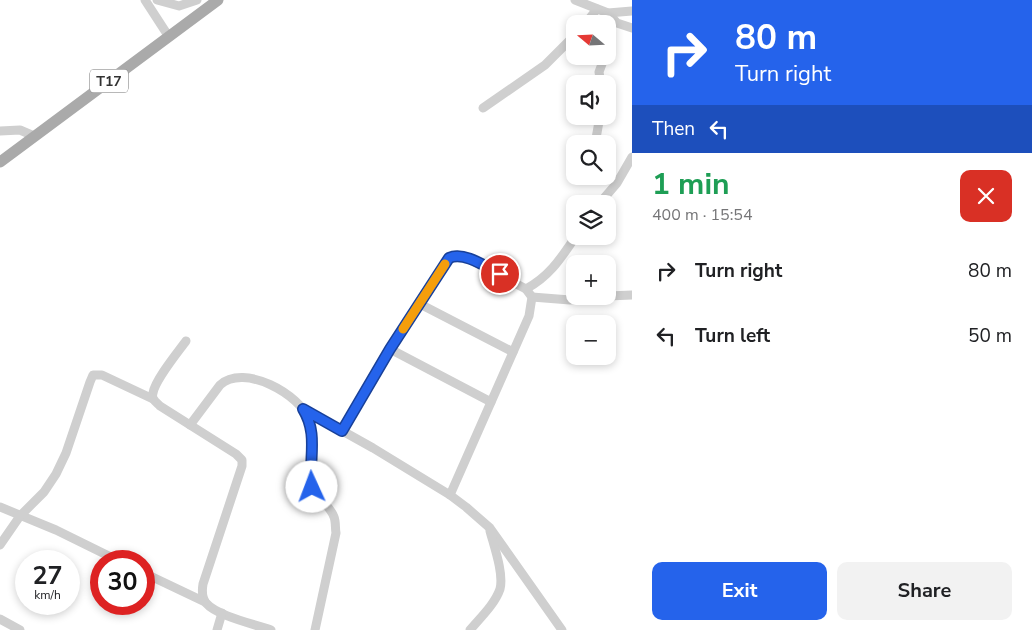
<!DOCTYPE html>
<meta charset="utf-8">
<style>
:root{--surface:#fff;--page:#f2f2f2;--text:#202124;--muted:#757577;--accent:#2563eb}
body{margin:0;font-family:"Nunito Sans",sans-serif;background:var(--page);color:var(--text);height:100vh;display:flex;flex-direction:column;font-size:19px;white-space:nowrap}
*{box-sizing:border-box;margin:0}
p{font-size:16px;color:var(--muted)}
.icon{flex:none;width:28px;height:28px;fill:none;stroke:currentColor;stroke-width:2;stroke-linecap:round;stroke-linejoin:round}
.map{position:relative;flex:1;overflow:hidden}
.side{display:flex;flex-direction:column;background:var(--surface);width:400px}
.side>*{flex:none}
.top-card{background:#2563eb;color:#fff;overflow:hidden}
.needle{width:32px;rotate:289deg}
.fabs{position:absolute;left:566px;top:15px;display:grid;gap:10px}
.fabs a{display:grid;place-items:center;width:50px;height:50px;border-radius:10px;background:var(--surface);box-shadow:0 2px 8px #0003;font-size:25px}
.speed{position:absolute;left:15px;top:550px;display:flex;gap:10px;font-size:25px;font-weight:700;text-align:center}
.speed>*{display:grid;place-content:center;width:65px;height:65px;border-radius:50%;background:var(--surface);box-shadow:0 2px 8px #0003;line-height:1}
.speed small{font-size:12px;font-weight:400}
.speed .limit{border:8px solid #d22;background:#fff;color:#111}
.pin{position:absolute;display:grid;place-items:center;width:42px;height:42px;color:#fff;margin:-21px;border:2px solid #fff;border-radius:50%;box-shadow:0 1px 5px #0007}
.me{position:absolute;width:55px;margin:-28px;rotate:358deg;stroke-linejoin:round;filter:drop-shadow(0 0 4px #0008)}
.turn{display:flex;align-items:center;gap:18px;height:105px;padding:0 20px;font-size:22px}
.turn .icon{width:65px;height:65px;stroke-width:2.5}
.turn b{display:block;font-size:35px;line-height:42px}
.then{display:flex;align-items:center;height:48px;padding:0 20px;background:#0003;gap:10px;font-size:19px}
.round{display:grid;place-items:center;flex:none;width:52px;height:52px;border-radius:10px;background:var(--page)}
.overview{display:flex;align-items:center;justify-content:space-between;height:85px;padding:0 20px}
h1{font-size:30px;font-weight:700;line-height:38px;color:#1e9e55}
.primary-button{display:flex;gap:10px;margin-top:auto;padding:10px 20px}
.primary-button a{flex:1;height:58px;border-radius:10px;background:var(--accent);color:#fff;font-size:20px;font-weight:700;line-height:58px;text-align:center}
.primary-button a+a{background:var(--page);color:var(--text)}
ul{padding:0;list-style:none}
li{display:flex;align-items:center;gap:15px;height:65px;padding:0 20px}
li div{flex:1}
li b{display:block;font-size:19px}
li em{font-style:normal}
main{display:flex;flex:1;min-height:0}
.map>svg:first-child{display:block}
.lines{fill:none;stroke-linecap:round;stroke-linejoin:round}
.minor{stroke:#cfcfcf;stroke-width:9}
.major{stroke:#aaa;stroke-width:11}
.route-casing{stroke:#184099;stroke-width:12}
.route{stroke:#2563eb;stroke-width:9}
.slow{stroke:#f59e0b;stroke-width:9}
.labels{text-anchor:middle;stroke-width:5;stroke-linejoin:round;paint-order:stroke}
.shield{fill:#fff;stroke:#707070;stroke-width:1}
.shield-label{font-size:14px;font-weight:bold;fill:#323232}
</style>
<main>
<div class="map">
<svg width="632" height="630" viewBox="0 0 632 630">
<rect width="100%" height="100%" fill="#fff"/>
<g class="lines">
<g class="minor">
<polyline points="145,0 169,37"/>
<polyline points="157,0 179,6 197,0"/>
<polyline points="575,0 608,13 632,11"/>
<polyline points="608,13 617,23 632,28"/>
<polyline points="585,24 597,9"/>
<polyline points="608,45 613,19"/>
<polyline points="601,84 599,72 605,56"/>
<polyline points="483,108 545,65 575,35"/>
<polyline points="0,131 20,130 34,136"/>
<polyline points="595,144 600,116"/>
<polyline points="599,204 617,183 632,157"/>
<path d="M 526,289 C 550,276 561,258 576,236"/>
<polyline points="608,296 632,295"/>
<polyline points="532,297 570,300 604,296"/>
<polyline points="420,304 513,352"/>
<path d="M 186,341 C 178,352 155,380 153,393 C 151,399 156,402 160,406 L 236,454 L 242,460 L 242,466 L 203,584 C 202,590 202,598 206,603 C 217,616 254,624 271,630"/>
<polyline points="390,349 491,402"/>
<polyline points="305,410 373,448 450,495 466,507 490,528 562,630"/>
<path d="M 190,425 L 220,385 C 244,363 300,394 310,421 C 317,442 306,465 312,486 C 316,498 330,505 334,517 C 336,522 335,528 336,533 L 315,630"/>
<polyline points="343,431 390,349 449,258 455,255 463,256 526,289 532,297 529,316 450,495"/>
<polyline points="0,507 56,530 119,561"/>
<polyline points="0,545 20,516 44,492 56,474 66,453 90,382 93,375 102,375 153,399"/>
<polyline points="144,573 205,602"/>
<polyline points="0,619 20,630"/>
<polyline points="217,630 222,613"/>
<path d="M 470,630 C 480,618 495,604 500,589 C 504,574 494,546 490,531"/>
</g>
<polyline class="major" points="0,162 218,0"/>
</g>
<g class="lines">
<defs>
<path id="route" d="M 312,487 C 308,459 319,435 303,409 L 342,431 L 390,349 L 449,258 C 464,251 486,267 500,274"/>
</defs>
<use href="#route" class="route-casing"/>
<use href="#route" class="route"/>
<polyline class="slow" points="403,329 445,264"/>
</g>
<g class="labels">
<rect class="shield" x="90" y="69.5" width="38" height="23" rx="4"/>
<g class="shield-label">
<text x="109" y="86">T17</text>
</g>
</g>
</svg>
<div class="fabs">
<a><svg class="needle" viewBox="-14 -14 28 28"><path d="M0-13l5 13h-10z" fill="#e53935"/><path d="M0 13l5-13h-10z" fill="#757577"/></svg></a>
<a><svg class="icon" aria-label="sound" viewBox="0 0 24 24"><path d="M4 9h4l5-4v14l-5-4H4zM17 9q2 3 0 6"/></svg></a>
<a><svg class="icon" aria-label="search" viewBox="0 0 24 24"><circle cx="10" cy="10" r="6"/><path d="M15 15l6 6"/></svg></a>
<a><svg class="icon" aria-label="layers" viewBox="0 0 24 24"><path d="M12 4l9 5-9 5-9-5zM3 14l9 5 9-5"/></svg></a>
<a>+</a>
<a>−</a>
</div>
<div class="speed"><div>27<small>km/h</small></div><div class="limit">30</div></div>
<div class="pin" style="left:500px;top:274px;background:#d93025"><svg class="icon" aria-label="arrive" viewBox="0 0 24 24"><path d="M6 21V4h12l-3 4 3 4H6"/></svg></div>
<svg class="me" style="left:312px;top:487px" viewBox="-20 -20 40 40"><circle r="19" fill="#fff"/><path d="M0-13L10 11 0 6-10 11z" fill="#2563eb"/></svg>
</div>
<section class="side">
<div class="top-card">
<div class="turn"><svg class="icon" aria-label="right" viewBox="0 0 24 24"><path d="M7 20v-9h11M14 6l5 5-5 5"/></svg><div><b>80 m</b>Turn right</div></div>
<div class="then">Then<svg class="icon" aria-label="left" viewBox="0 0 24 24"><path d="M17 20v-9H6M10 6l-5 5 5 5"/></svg></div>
</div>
<div class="overview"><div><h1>1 min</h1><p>400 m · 15:54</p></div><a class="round" style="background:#d93025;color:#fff"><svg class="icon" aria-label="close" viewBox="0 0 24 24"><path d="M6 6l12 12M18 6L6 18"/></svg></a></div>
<ul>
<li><svg class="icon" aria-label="right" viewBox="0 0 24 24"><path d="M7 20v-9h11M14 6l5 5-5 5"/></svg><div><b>Turn right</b></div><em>80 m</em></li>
<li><svg class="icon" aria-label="left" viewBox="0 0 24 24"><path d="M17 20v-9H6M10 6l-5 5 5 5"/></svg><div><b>Turn left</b></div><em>50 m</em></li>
</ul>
<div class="primary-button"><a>Exit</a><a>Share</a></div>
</section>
</main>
